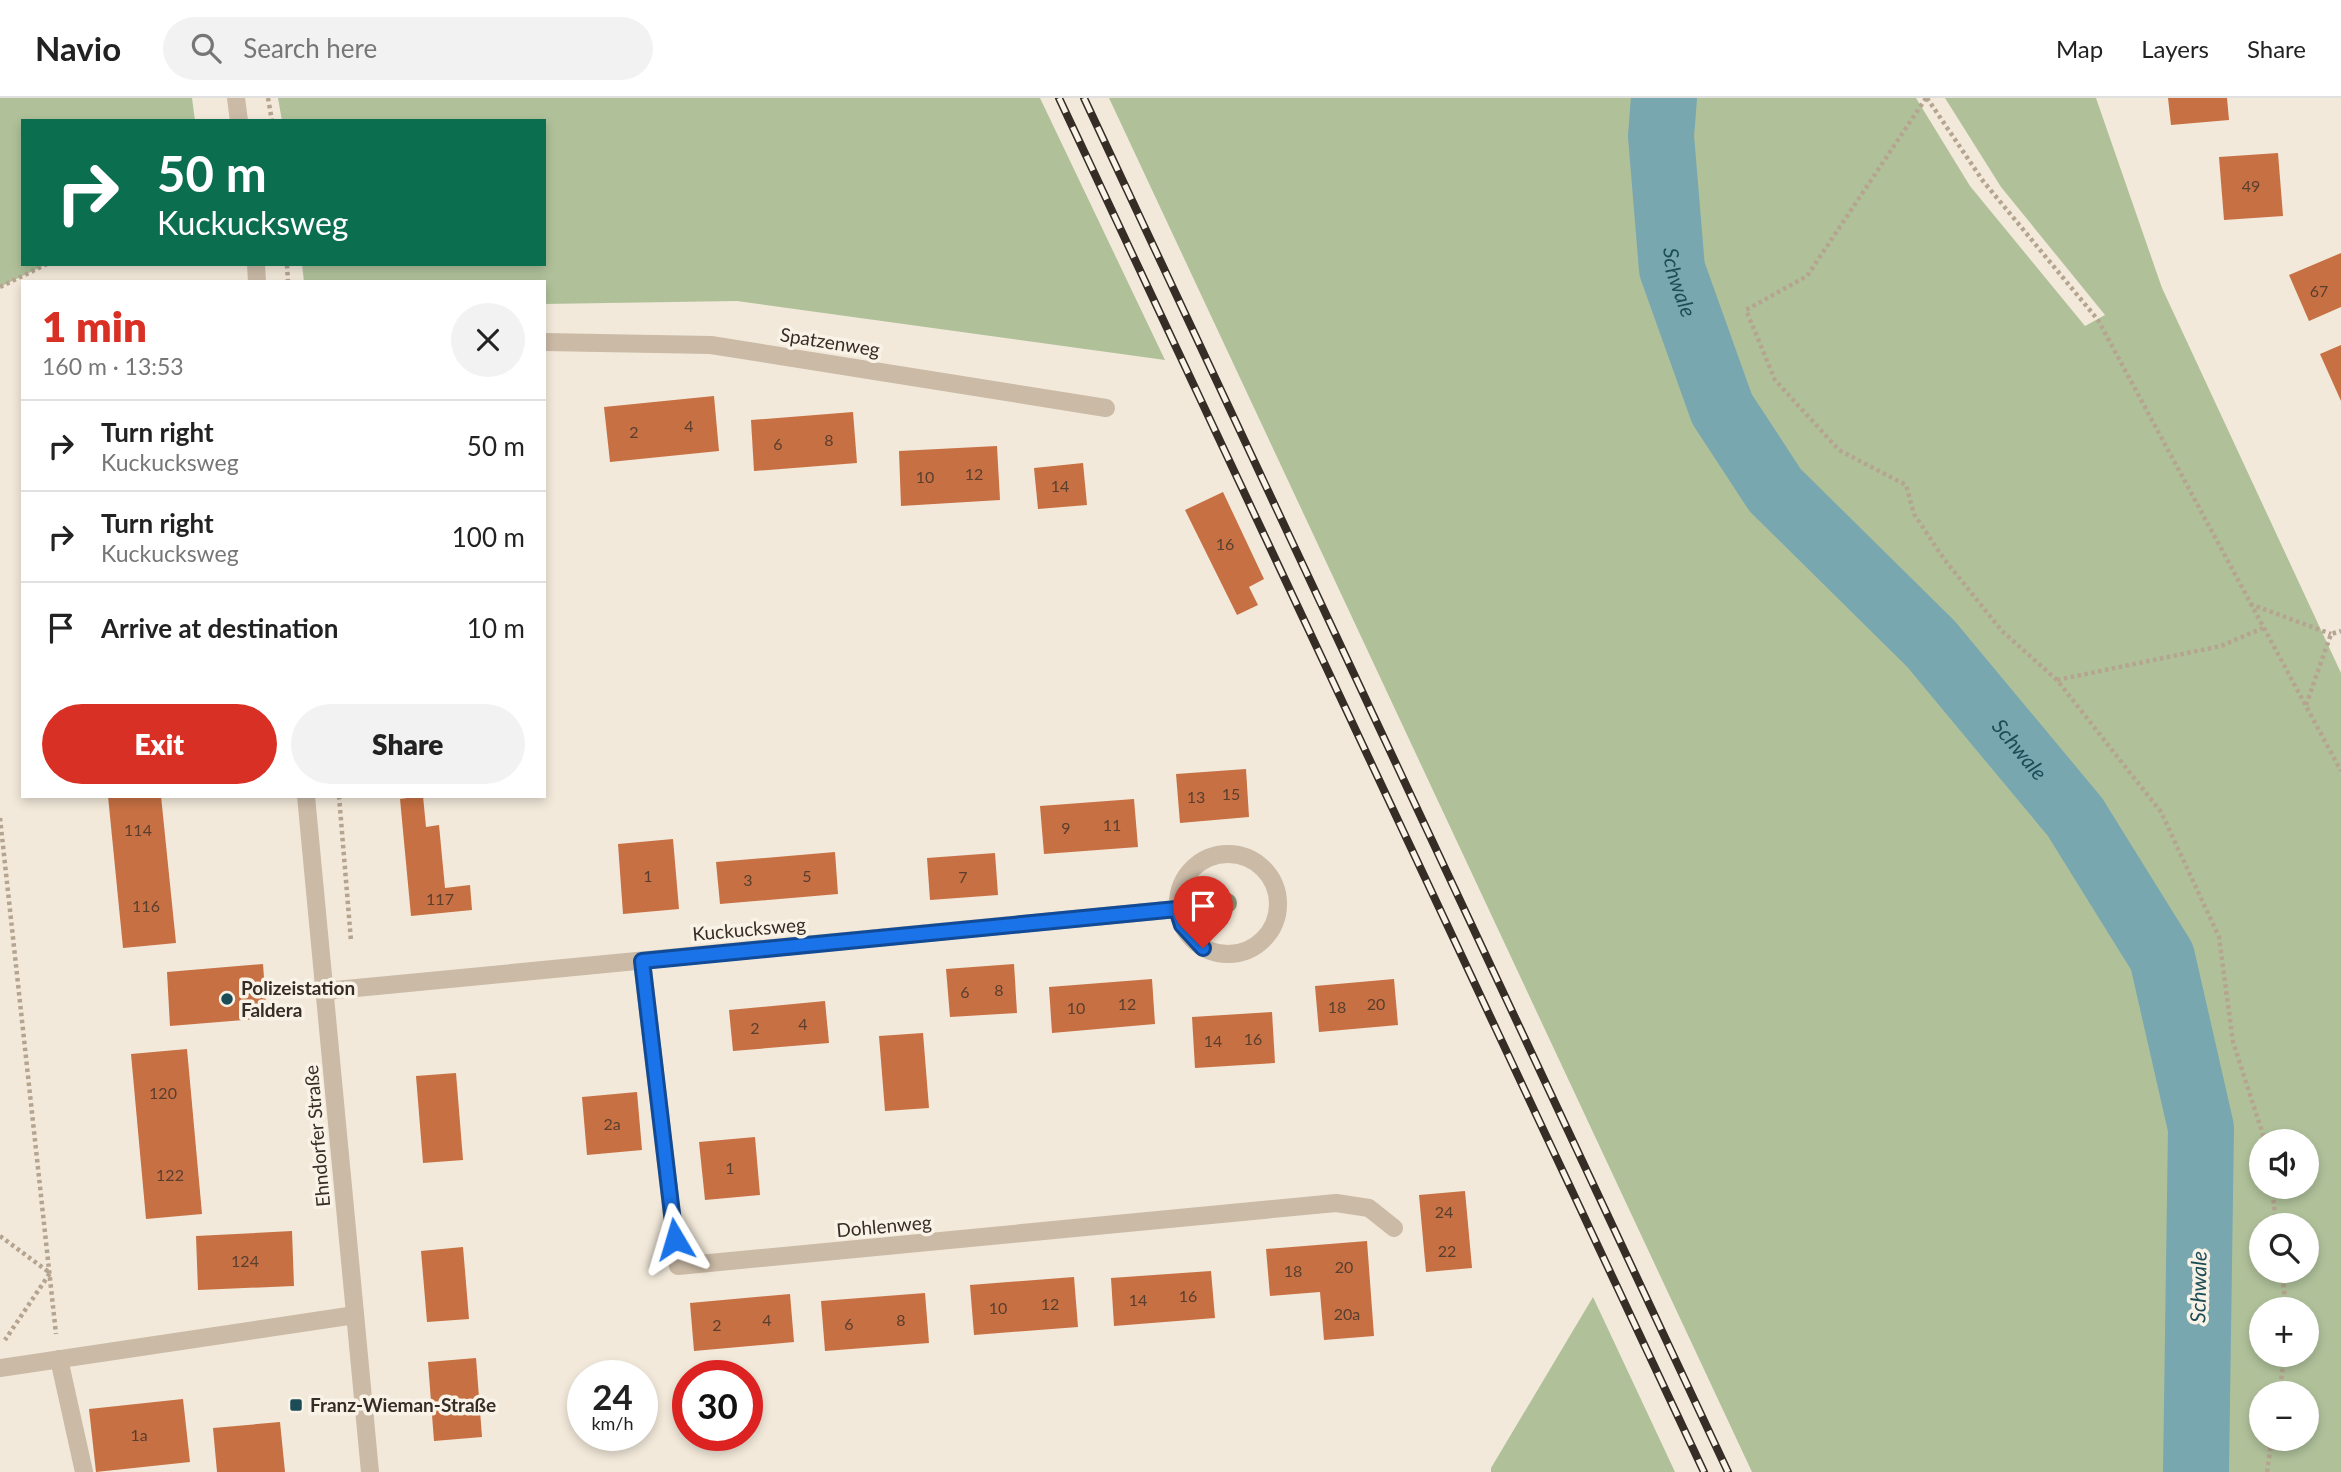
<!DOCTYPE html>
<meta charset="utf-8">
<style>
:root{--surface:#fff;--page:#f2f2f2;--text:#222;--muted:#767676;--line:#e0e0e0;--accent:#d93025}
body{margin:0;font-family:Lato,sans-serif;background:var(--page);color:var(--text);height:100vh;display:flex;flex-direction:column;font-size:26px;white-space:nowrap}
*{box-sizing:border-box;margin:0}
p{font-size:23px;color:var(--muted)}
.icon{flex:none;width:38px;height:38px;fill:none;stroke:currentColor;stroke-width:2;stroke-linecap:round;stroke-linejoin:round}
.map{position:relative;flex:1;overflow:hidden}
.drawer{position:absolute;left:21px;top:182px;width:525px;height:518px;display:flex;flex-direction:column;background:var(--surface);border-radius:0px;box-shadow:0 4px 10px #0003}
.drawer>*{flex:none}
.banner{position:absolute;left:21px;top:21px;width:525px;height:147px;border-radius:0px;box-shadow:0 4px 10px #0003;background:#0b6e4f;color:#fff;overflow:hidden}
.buttons{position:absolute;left:2249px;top:1031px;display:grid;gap:14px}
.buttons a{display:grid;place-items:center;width:70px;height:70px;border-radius:50%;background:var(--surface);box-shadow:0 4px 10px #0003;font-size:35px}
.speed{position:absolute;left:567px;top:1262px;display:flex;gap:14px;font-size:35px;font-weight:700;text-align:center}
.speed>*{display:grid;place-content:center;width:91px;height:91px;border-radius:50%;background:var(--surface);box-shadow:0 4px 10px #0003;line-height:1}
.speed small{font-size:18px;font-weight:400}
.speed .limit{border:10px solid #d22;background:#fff;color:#111}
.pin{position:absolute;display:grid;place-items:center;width:60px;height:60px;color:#fff;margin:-72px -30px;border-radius:50% 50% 50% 0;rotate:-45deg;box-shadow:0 0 7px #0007}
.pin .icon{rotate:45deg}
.me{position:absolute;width:77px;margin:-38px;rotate:353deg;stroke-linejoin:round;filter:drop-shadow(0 0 5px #0008)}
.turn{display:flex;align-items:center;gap:24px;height:147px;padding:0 21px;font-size:32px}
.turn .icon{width:91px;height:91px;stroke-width:2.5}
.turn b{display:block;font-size:49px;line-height:60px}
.round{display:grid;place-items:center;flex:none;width:74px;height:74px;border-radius:37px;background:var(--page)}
.head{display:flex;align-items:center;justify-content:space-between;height:119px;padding:0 21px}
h1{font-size:42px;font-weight:800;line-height:52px;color:var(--accent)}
.action{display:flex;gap:14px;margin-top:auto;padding:14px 21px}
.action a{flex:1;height:80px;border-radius:42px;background:var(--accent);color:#fff;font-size:28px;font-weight:800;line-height:80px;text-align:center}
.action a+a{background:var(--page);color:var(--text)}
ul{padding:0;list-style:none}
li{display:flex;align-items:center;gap:21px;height:91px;padding:0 21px;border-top:2px solid var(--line)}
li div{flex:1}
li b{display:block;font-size:26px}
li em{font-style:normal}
header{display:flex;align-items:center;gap:42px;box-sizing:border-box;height:98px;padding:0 35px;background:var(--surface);border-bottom:2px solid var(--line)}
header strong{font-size:33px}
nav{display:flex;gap:38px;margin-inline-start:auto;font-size:24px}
.search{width:490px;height:63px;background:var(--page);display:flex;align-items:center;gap:18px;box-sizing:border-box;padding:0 24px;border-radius:38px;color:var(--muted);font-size:26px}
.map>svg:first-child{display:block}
.green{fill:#b0c19a;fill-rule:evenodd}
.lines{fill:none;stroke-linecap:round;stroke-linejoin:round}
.river{stroke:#79a7af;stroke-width:66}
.building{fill:#c77043}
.path{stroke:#b5a490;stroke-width:4.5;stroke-dasharray:3.5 3.5;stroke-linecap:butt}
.minor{stroke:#cabaa6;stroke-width:18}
.rail-casing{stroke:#362d27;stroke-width:8}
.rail{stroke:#f9f2e6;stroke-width:5;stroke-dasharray:16;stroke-linecap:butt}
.tree{fill:#919779}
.route-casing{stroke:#114b97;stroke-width:18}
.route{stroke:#1a73e8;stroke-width:12}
.poi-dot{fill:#1c4d57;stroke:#f9f2e6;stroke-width:2.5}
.labels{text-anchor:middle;stroke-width:7;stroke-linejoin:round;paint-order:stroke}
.number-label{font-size:16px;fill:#5a3e2e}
.street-label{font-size:19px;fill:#362d27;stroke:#f9f2e6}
.poi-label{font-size:19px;font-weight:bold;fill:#362d27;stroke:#f9f2e6;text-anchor:start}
.water-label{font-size:21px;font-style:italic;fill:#1c4d57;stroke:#f9f2e6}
</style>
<header>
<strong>Navio</strong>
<div class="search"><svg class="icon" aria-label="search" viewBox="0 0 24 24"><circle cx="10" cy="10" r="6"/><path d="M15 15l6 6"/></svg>Search here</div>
<nav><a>Map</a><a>Layers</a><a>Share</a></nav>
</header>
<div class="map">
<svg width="2341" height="1374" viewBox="0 0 2341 1374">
<rect width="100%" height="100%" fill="#f2e9da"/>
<g class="green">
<polygon points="0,0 192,0 195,23 23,23 23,166 47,166 0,189"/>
<polygon points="278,0 1040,0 1165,262 737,203 544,206 544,184 304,184 302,166 544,166 544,23 282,23"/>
<path d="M 1109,0 L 1916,0 L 1970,88 L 2085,228 L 2105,217 L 2001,89 L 1945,0 L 2096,0 L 2162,190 L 2341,575 L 2341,1374 L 1752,1374 ZM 2306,1043 L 2306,1088 L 2261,1088 L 2261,1043 ZM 2306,1127 L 2306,1172 L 2261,1172 L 2261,1127 ZM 2306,1211 L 2306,1256 L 2261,1256 L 2261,1211 ZM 2261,1295 L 2306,1295 L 2306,1340 L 2261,1340 Z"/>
<polygon points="1593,1199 1675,1374 1491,1374 1491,1370"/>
</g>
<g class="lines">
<path class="river" id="s1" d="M 1664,0 L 1661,38 L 1672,171 L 1722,311 L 1775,392 L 1931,546 L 2075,719 L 2162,859 L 2201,1030 L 2196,1374"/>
</g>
<g class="building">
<polygon points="2168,0 2227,0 2229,22 2171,27"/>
<polygon points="2278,55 2283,118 2224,122 2219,59"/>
<polygon points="2341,155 2341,209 2309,223 2289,177"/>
<polygon points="2341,247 2341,303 2320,256"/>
<polygon points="714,298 719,353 610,364 604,309"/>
<polygon points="853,314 857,365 754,373 751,322"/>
<polygon points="997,348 1000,402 901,408 899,353"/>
<polygon points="1083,365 1087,407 1038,411 1034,370"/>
<polygon points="1223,394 1264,481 1249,489 1258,507 1237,517 1185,412"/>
<polygon points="1246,671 1249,719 1180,725 1176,676"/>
<polygon points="108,698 161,698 176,845 123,850"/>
<polygon points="423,698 426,729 439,727 445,790 470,787 472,812 411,818 400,701"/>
<polygon points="1134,701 1138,749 1044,756 1040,708"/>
<polygon points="673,741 679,811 623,816 618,746"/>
<polygon points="835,754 838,796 720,806 716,764"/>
<polygon points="995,755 998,797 930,802 927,760"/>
<polygon points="263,866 267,920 170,928 167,874"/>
<polygon points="1014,866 1017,915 950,919 946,871"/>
<polygon points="1152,881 1155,926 1052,935 1049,889"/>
<polygon points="1394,881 1398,927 1319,934 1315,888"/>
<polygon points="825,903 829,945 733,953 729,912"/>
<polygon points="1272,914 1275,965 1195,970 1192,919"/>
<polygon points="923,935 929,1010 885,1013 879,938"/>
<polygon points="187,951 202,1116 146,1121 131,956"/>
<polygon points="456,975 463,1062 423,1065 416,978"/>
<polygon points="637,994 642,1052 587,1057 582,999"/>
<polygon points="755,1039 760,1097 705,1102 699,1044"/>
<polygon points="1465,1093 1472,1170 1426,1174 1419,1097"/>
<polygon points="292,1133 294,1188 198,1192 196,1138"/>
<polygon points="1367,1143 1374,1238 1324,1242 1320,1194 1270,1198 1266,1151"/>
<polygon points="463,1149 469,1221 427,1224 421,1153"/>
<polygon points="1211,1173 1215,1220 1114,1228 1111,1180"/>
<polygon points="1074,1179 1078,1229 974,1237 970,1187"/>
<polygon points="925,1195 929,1245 825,1253 821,1203"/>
<polygon points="790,1196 794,1244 694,1253 690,1205"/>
<polygon points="476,1260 482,1339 434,1343 428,1264"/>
<polygon points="183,1301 190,1364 96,1374 89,1311"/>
<polygon points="280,1324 285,1374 217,1374 213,1330"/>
</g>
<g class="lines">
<g class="path">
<polyline points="268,0 272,23"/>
<polyline points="1926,0 1807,178 1746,212 1775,282 1839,352 1906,387 1914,416 1944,461 2002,533 2057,582 2161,714 2219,839 2233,944 2265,1043"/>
<polyline points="1927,0 1983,83 2098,222 2341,673"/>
<polyline points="287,167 288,184"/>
<polyline points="0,189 47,166"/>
<polyline points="2250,506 2331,536"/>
<polyline points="2057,582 2221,548 2263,530"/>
<polyline points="2306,607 2331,536 2341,533"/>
<polyline points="339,698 351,843"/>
<polyline points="0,720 56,1236"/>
<polyline points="2272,1088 2276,1127"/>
<polyline points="0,1138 50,1175 5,1242"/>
<polyline points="2282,1172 2286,1211"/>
<polyline points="2279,1295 2285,1256"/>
<polyline points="2267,1374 2272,1340"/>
</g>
<g class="minor">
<polyline points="236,0 239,23"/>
<polyline points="256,166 257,184"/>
<polyline points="544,244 711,247 1106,310"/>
<polyline points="306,698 370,1374"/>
<circle cx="1228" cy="806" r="50"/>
<polyline points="642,863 678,1168 1336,1105 1369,1110 1394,1130"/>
<polyline points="325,893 1177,811"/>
<polyline points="59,1261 84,1374"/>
<polyline points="0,1270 355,1217"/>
</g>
<defs>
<g id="rail">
<polyline points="1059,0 1704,1374"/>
<polyline points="1084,0 1728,1374"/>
</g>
</defs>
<use href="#rail" class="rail-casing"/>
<use href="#rail" class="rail"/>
</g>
<circle class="tree" cx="1227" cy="805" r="10"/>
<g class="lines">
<defs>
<polyline id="route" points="675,1141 642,863 1177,811 1182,827 1203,850"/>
</defs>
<use href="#route" class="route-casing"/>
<use href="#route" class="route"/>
</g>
<g class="poi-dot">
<circle cx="227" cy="901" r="7"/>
<rect x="289" y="1300" width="14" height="14" rx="3.5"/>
</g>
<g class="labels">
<g class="number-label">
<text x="2251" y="94">49</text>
<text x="2319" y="199">67</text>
<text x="689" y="334">4</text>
<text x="634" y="340">2</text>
<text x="829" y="348">8</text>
<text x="778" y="352">6</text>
<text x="974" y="382">12</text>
<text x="925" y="385">10</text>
<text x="1060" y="394">14</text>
<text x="1225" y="452">16</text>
<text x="1231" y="702">15</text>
<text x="1196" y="705">13</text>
<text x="1112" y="733">11</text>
<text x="1066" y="736">9</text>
<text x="138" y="738">114</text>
<text x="648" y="784">1</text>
<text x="807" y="784">5</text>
<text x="963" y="785">7</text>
<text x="748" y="788">3</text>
<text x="440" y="807">117</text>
<text x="146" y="814">116</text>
<text x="999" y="898">8</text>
<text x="965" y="900">6</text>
<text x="1127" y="912">12</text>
<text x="1376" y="912">20</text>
<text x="1337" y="915">18</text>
<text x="1076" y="916">10</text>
<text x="803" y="932">4</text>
<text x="755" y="936">2</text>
<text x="1253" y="947">16</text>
<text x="1213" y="949">14</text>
<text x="163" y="1001">120</text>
<text x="612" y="1032">2a</text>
<text x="730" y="1076">1</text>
<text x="170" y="1083">122</text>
<text x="1444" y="1120">24</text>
<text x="1447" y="1159">22</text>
<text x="245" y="1169">124</text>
<text x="1344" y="1175">20</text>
<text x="1293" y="1179">18</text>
<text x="1188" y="1204">16</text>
<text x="1138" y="1208">14</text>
<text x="1050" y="1212">12</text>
<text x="998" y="1216">10</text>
<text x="1347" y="1222">20a</text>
<text x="767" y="1228">4</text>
<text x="901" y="1228">8</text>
<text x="849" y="1232">6</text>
<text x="717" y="1233">2</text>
<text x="139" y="1343">1a</text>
</g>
<g class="street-label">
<text transform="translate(830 244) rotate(9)" y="7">Spatzenweg</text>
<text transform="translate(749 831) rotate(-5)" y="7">Kuckucksweg</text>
<text transform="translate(317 1038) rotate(-95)" y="7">Ehndorfer Straße</text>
<text transform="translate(884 1128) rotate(-5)" y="7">Dohlenweg</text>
</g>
<g class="poi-label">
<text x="241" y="897">Polizeistation<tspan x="241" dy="22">Faldera</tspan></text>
<text x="310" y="1314">Franz-Wieman-Straße</text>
</g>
<g class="water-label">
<text dy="7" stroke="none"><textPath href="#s1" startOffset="186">Schwale</textPath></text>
<text dy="7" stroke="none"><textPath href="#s1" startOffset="774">Schwale</textPath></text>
<text transform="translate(2199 1189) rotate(-89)" y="7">Schwale</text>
</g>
</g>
</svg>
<div class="buttons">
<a><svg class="icon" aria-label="sound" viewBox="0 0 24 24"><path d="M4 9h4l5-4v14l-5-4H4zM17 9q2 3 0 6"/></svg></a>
<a><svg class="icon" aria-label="search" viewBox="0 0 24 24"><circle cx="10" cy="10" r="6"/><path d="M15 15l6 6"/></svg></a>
<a>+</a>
<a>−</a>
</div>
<div class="speed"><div>24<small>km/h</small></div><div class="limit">30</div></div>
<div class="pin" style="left:1203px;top:850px;background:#d93025"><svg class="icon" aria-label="arrive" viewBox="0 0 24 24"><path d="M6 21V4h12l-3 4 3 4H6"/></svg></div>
<svg class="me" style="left:675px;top:1141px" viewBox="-20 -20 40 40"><path d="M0-17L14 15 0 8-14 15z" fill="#1a73e8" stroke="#fff" stroke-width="4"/></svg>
<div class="banner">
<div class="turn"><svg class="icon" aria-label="right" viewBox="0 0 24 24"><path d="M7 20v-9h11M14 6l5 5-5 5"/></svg><div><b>50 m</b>Kuckucksweg</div></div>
</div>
<section class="drawer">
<div class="head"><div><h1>1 min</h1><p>160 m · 13:53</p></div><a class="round"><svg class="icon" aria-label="close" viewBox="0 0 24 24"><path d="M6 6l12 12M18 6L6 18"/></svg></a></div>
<ul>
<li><svg class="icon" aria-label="right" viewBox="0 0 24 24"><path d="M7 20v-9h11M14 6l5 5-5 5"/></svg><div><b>Turn right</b><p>Kuckucksweg</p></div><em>50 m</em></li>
<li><svg class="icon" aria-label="right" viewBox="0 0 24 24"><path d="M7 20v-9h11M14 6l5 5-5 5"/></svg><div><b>Turn right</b><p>Kuckucksweg</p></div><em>100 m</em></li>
<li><svg class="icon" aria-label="arrive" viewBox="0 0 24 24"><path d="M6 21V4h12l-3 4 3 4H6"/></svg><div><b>Arrive at destination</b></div><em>10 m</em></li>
</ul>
<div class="action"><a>Exit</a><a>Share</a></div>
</section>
</div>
